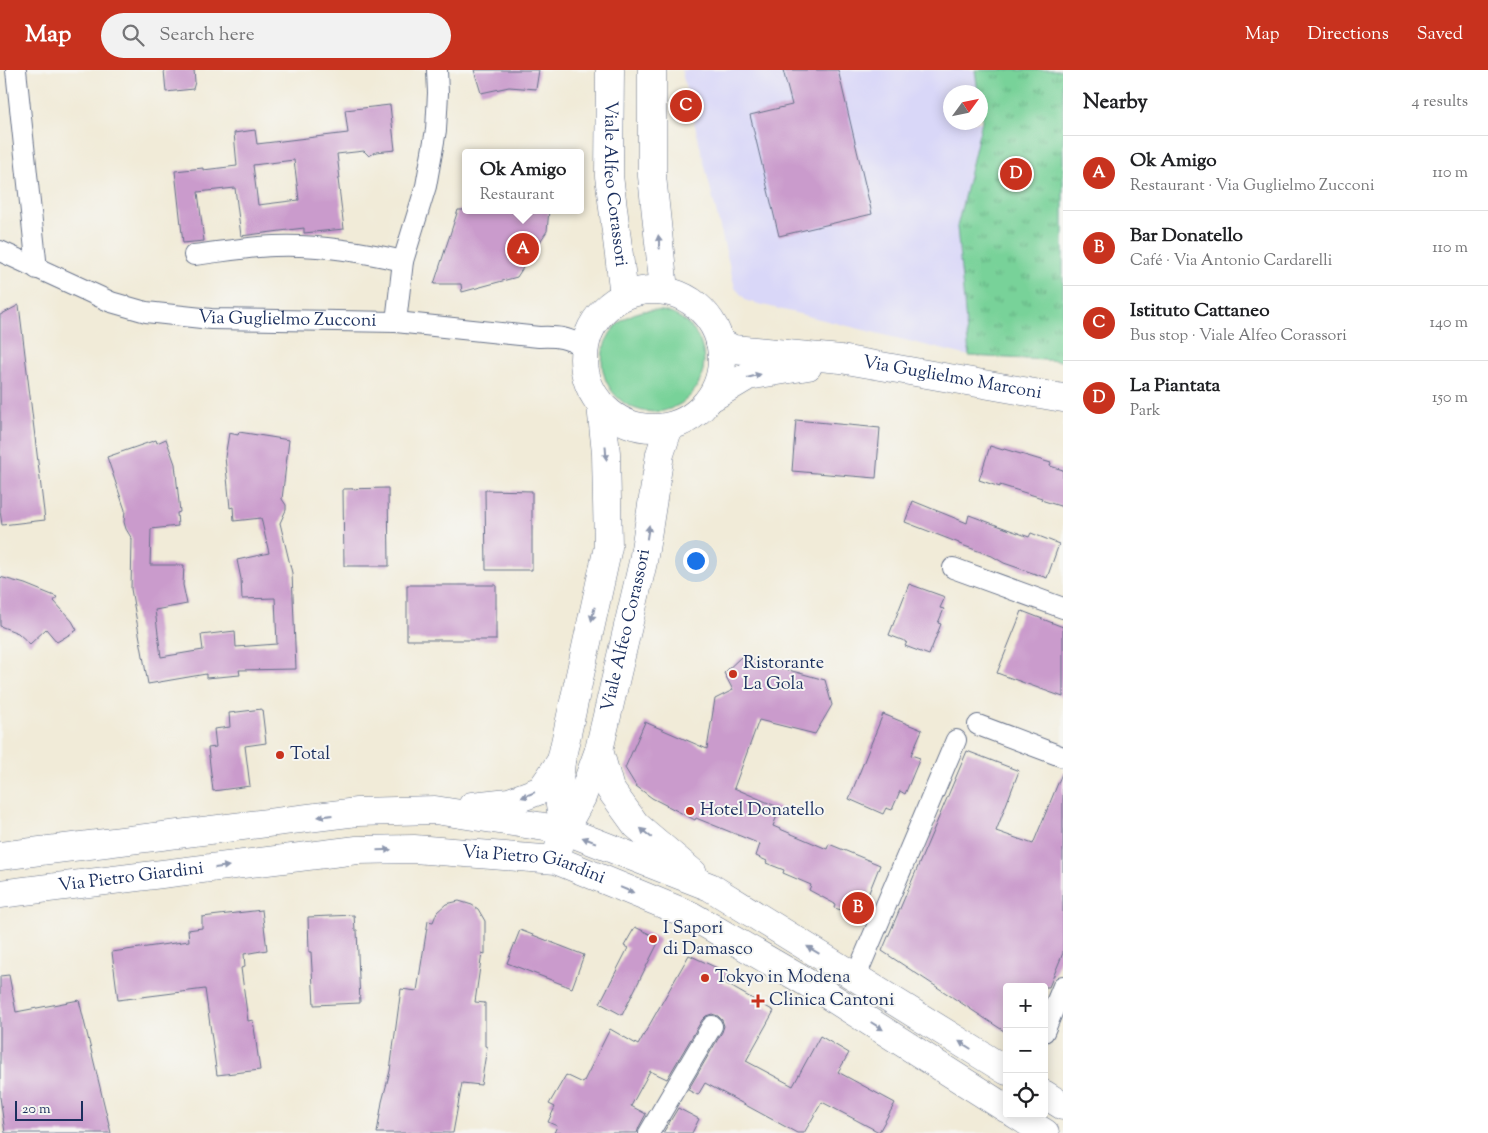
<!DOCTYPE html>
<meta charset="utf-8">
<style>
body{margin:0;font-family:"Sorts Mill Goudy",serif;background:#f2f2f2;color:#202124}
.controls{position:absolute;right:15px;bottom:15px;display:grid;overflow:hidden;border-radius:5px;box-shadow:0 2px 12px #0003}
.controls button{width:45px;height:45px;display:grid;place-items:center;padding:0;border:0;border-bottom:1px solid #e0e0e0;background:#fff;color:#202124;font:25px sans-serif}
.compass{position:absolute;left:943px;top:15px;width:45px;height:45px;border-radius:50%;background:#fff;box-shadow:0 2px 12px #0003;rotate:57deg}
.scale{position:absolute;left:15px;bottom:12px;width:68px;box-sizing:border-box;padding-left:5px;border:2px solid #1b2f5e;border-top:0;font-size:14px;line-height:18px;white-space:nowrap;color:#1b2f5e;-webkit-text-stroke:4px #f6f6f2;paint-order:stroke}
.you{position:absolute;left:695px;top:490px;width:18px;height:18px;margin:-12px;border:4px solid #fff;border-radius:50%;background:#1a73e8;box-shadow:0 0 0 8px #1a73e833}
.badge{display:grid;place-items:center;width:32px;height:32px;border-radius:50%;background:#c8321e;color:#fff;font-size:16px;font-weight:700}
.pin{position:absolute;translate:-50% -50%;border:2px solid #fff;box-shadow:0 1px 5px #0006}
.popup{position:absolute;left:462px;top:79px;width:122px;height:65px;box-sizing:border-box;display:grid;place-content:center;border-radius:5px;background:#fff;filter:drop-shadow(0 1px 4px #0005);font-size:16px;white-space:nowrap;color:#757577}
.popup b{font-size:19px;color:#202124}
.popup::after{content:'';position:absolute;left:50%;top:100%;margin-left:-10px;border:10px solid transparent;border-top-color:#fff}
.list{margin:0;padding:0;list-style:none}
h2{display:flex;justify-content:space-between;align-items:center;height:65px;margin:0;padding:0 20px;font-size:21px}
h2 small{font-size:16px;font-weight:400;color:#757577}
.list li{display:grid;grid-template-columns:32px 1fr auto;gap:15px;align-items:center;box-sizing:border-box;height:75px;padding:0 20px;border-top:1px solid #e0e0e0}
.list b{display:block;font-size:19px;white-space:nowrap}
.list p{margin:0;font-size:16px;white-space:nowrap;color:#757577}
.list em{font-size:16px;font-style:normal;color:#757577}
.icon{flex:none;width:28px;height:28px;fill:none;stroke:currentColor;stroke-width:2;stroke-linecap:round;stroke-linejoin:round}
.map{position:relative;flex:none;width:1063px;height:1063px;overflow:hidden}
header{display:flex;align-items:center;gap:30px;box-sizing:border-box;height:70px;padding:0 25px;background:#c8321e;color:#fff}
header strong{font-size:24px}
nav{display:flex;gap:28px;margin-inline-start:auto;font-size:18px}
.search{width:350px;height:45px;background:#f2f2f2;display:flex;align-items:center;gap:12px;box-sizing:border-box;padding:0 18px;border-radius:28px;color:#757577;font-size:19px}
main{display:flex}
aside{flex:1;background:#fff}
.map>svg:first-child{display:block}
.built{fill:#d9d7f8}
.green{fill:#78d299;stroke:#4a807c}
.park{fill:url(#park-tufts);stroke:#4a807c}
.building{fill:#ca9bcc;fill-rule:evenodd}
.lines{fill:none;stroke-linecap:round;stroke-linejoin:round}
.street-casing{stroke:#667189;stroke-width:22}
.secondary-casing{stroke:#667189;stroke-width:29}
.street{stroke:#fff;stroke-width:20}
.secondary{stroke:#fff;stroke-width:28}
.oneway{fill:#8d97ae}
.poi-dot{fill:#c8321e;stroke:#f6f6f2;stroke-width:2}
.labels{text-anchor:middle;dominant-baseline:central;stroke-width:4;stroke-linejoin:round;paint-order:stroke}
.street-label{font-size:18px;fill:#1b2f5e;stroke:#f6f6f2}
.poi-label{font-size:18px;fill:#1b2f5e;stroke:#f6f6f2;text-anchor:start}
</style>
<header>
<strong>Map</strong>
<div class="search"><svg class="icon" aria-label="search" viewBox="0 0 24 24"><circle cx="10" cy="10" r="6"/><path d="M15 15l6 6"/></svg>Search here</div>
<nav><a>Map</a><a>Directions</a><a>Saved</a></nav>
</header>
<main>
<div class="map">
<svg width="1063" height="1063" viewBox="0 0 1063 1063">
<defs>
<pattern id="park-tufts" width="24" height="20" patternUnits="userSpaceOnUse" patternTransform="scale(1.25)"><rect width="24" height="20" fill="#78d299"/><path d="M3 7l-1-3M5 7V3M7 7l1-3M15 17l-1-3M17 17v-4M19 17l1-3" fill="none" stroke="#62ab80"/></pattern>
</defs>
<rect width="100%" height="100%" fill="#f6f6f2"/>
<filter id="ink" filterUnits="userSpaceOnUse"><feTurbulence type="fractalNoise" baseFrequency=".02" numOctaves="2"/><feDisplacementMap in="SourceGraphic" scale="10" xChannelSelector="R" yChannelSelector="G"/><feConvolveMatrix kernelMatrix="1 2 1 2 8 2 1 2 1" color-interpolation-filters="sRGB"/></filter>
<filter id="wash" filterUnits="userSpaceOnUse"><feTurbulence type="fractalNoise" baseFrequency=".0096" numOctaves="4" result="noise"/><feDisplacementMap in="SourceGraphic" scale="20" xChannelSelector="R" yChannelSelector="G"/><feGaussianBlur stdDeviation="1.12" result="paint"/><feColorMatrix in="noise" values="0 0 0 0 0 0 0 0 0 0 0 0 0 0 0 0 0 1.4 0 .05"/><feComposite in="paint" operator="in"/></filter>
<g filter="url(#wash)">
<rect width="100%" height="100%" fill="#f1ebd8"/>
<path class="built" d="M682,0H975L978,22H951V52H981V38L982,51L957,157L969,286L747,231L735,218L683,7Z"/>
<path class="green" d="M602 291a51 51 0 1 1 102 0a51 51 0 1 1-102 0Z"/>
<path class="park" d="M975,0H1063V291L969,286L957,157L982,51L981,22H978Z"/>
<g id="blocks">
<path class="building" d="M164,0H194L195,12L193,19L166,22Z
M474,0H539L536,19L509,17L481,23Z
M783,0H838L872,144L779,166L750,45L792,35Z
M390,35L395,80L376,82L369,86L364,81L337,84L340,109H338L344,159L304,163V158L241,166L235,118L198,122L204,171L183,173L175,101L203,98V100L237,96L234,63L255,60L257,74L348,63L345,40ZM294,90L299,130L258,135L253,95Z
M458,140H549L547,161L517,207L462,222L461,214H434Z
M19,235L45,450L2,455L0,441V245Z
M796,350L880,358L876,408L792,401Z
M239,362L289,370L282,429L286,435V440L280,453L292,503L296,599L239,600L240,605L206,608V604L148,614L131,519L132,469L126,459L124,452L125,440L107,387L156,370L157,373L166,369L175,394L180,442L177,443L178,456L151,459L150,495H184L183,515L187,534L155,540L161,587L203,580L201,565L235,561L236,577L277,574L275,528L242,529L241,509L237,490L269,483L261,448L234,451L233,437L230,438L225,387L229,363L238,365Z
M990,376L1003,380L1004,379L1051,393L1050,396L1063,400V437L1041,430L1042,428L1000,415V417L979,410Z
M388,418L389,496H344L343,419Z
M485,420L532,421V500H486Z
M913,431L967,453L969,445L1029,467L1031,463L1059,474L1047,508L1004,493L992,486L959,474V473L905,452Z
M0,507L25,514L57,527L54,531L72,551L77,560L57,572L46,559L30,574L18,563L0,556Z
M909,514L945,527L940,538L944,539L938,553L941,554L929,585L905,576L907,572L889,565Z
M407,515H496V570H407Z
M1022,541L1063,557V627L997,603Z
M741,587L825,610L832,635L815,664L759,650L734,718L780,738L773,756L827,779L829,774L880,795L860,845L834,838L835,834L809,820L811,815L783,803L784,800L766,793L767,791L756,786L760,774L696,748L695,750L652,728L636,716L625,698L645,652L707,679L715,629L733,620L724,603Z
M262,639L266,673L245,676L250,716L213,721L208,678L216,677L214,659L230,657L229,643Z
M883,644L922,660L911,685L920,688L905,724L900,721L892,740L886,738L883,744L849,729Z
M967,681L1019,701L996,761L1033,774L1063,701V883L1049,917H1007V963L882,881Z
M459,831L472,835L478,839L485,851V884L482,883L475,932L485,933V976L487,977L481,1015L462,1013L453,1063H377L382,1032L390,1001L401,919L417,921L428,851L433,852L437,842L446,834Z
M262,840L267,880L244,884L245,897L241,898L248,951L253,950L260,1000L217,1005L205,919L118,930L112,882L189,871L188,860L202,858V847Z
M354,845L355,860H357L360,933L314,935L311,882H309L308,847Z
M635,857L660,869L622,945L600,933L628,878L624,876Z
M520,860L584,885L572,918L507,893Z
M689,885L728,903L723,912L774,941L746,991L793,1016L820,966L849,983L838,1002L895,1033L879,1062L822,1032L804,1063H797L705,1013L698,1025L688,1020L722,962L724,956L722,950L718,946L712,944L706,946L702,950L667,1009L650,1001L631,1036L646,1044L639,1057L637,1063H554L557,1056L548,1052L555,1037L549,1034L566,1005L583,1013L610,959L638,975Z
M9,905L16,942L79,930L111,1063H5L0,1027V906Z
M678,1038L699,1049L692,1063H663Z"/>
</g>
</g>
<g filter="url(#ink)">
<use href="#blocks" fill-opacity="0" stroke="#667189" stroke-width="1"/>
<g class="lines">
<g class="street-casing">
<g id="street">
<path d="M16,0L37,199"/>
<path id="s1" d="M0,181L111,232L146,242L211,249L396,252L539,267C560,266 565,268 585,276"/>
<path d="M194,185C220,182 247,177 274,176C318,174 360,181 403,191"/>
<path d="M396,252L403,191L426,116L436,60L438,23L437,0"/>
<path d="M953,498L1063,538"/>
<path d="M978,655L1063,687"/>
<path d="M856,906L956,670"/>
<path d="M1044,962L1063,916"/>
<path d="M649,1063L712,956"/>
</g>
</g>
<g class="secondary-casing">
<g id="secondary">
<path id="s2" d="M610,0L609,106L624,225"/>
<path d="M652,0V106L664,220"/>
<circle cx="653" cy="289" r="69"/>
<path id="s3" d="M720,272L733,279L841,289L1063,328"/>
<path d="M711,328L748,306L808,296"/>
<path d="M599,680L610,719L636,755L693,803"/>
<path d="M472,736L509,732L541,720L561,691"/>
<path d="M564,760L558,721L561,691L608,477L606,383L601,335"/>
<path id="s4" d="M559,777L564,760L582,727L599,680L643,492L660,384L669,357"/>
<path d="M0,786L357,742L435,740L564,760L710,817L1007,1001"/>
<path id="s5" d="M0,824L357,780L414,779L556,790L692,846L823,922L1007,1039"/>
<path d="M1044,1024L1063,1036"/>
<path d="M1015,1044L1045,1063"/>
</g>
</g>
<use href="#street" class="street"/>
<use href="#secondary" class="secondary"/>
</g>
<defs><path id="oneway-solid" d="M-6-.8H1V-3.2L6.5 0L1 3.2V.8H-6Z" transform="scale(1.25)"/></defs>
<g class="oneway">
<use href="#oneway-solid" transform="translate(659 172) rotate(-96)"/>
<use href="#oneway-solid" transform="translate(754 306) rotate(-15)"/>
<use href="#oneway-solid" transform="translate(606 383) rotate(86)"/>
<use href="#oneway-solid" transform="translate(648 462) rotate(-81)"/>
<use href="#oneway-solid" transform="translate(593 544) rotate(103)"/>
<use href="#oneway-solid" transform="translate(528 725) rotate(158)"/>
<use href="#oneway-solid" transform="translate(325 746) rotate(173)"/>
<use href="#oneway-solid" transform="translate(646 763) rotate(-140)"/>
<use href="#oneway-solid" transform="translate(589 770) rotate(-159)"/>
<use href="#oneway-solid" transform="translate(384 780) rotate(-1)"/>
<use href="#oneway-solid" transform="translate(222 797) rotate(-7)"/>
<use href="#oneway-solid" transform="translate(627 820) rotate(22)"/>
<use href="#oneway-solid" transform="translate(813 880) rotate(-149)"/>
<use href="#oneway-solid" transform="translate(877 956) rotate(32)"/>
<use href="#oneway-solid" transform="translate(965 975) rotate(-148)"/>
</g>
</g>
<g class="poi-dot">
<circle cx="733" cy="604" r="5"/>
<circle cx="280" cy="685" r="5"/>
<circle cx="690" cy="741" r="5"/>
<circle cx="653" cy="869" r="5"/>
<circle cx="705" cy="908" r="5"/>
<path d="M755.5 923.5h5v5h5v5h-5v5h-5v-5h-5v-5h5z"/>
</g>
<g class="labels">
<g class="street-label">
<text stroke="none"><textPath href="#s2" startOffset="114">Viale Alfeo Corassori</textPath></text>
<text stroke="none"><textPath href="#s1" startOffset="300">Via Guglielmo Zucconi</textPath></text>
<text stroke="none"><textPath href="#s3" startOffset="236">Via Guglielmo Marconi</textPath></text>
<text stroke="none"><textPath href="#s4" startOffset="228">Viale Alfeo Corassori</textPath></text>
<text stroke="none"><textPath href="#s5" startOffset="538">Via Pietro Giardini</textPath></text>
<text stroke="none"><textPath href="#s5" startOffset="132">Via Pietro Giardini</textPath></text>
</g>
<g class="poi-label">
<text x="743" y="594">Ristorante<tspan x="743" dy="21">La Gola</tspan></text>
<text x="290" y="685">Total</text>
<text x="700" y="741">Hotel Donatello</text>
<text x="663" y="859">I Sapori<tspan x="663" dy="21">di Damasco</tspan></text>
<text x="715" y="908">Tokyo in Modena</text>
<text x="769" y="931">Clinica Cantoni</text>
</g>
</g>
</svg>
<div class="controls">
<button>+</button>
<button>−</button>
<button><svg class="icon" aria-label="locate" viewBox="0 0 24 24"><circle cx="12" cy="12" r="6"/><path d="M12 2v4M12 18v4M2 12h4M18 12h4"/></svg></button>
</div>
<svg class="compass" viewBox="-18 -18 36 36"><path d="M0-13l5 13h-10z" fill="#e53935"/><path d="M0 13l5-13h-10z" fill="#757577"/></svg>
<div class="scale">20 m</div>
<div class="you"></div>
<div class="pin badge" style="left:523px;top:179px">A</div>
<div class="popup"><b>Ok Amigo</b>Restaurant</div>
<div class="pin badge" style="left:858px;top:838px">B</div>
<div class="pin badge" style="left:686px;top:36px">C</div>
<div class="pin badge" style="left:1016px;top:104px">D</div>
</div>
<aside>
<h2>Nearby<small>4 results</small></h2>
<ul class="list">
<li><span class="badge">A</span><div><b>Ok Amigo</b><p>Restaurant · Via Guglielmo Zucconi</p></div><em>110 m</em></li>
<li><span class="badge">B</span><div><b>Bar Donatello</b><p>Café · Via Antonio Cardarelli</p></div><em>110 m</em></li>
<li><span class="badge">C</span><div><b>Istituto Cattaneo</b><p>Bus stop · Viale Alfeo Corassori</p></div><em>140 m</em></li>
<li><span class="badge">D</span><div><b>La Piantata</b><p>Park</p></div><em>150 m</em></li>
</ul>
</aside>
</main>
